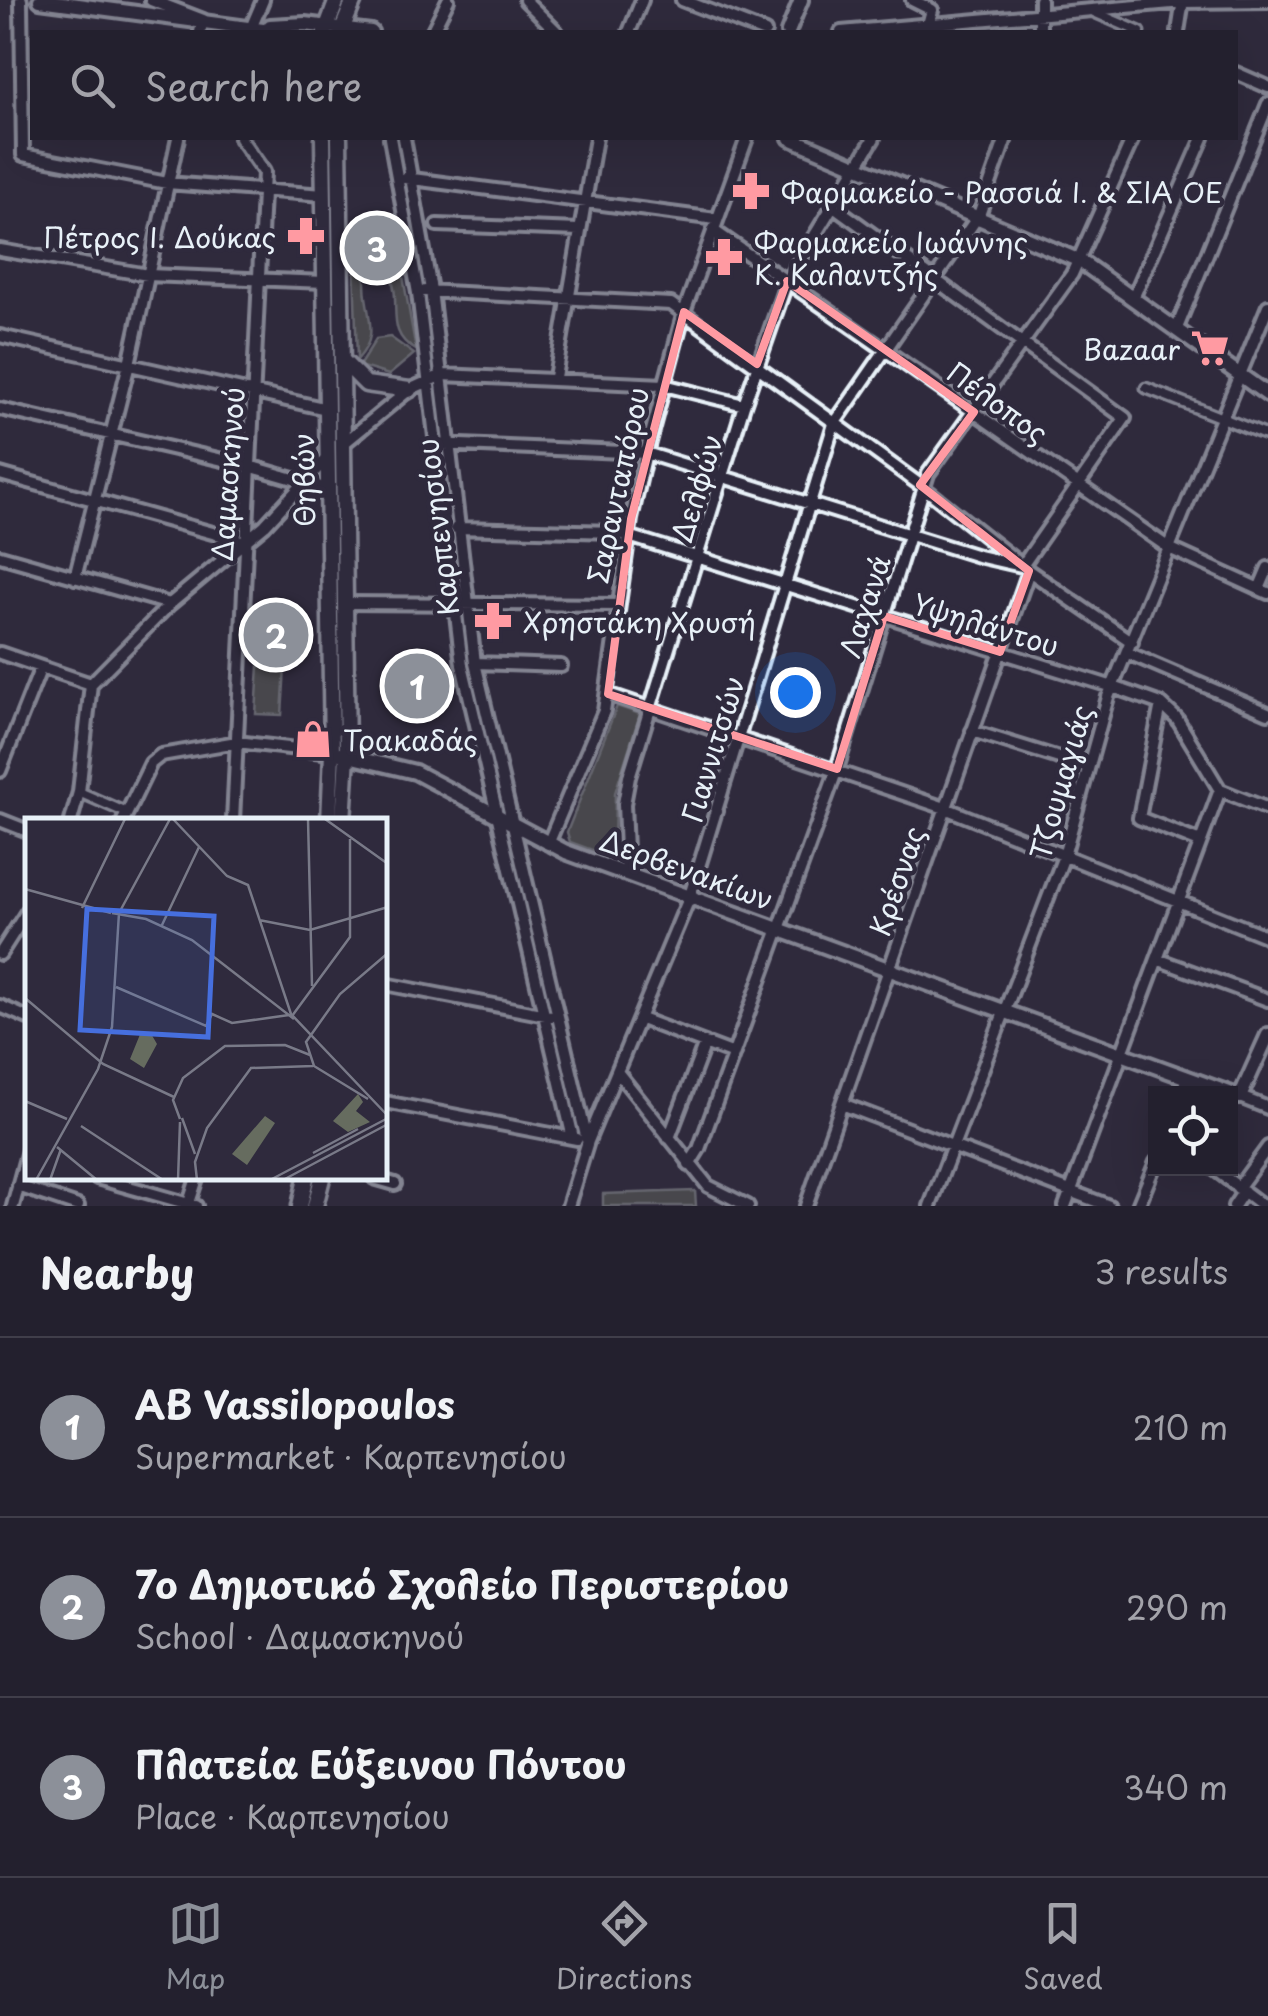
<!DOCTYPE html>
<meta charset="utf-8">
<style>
body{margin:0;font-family:"Playpen Sans",sans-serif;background:#2b2836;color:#f1f3f6}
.controls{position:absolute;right:30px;bottom:30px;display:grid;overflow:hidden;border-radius:0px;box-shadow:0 10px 40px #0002}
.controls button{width:90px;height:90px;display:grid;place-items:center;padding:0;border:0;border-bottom:2px solid #403e4a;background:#23202e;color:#f1f3f6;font:50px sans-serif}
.you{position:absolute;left:795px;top:692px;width:35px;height:35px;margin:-25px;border:8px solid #fff;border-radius:50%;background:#1a73e8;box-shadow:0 0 0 15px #1a73e833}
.badge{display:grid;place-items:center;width:65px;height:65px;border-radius:50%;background:#8c9099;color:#fff;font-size:32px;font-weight:700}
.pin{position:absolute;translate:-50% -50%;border:5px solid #fff;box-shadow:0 2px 10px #0006}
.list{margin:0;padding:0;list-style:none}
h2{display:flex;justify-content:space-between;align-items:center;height:130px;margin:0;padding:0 40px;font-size:42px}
h2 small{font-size:32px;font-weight:400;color:#a3a3aa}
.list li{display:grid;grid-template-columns:65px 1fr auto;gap:30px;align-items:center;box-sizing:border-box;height:180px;padding:0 40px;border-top:2px solid #403e4a}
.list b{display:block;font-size:38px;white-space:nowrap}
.list p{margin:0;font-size:32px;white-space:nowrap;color:#a3a3aa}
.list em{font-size:32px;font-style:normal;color:#a3a3aa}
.icon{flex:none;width:55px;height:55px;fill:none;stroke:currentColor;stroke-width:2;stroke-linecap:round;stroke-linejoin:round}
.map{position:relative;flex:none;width:1268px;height:1206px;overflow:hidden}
.search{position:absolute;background:#23202e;box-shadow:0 10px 40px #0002;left:30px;right:30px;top:30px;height:110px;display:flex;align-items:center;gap:25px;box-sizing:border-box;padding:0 35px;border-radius:0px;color:#a3a3aa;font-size:38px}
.sheet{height:670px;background:#23202e}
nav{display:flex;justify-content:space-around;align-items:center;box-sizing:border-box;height:140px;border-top:2px solid #403e4a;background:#23202e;font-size:28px;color:#a3a3aa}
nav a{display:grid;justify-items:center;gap:5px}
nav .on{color:#8c9099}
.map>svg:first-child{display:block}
.green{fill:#666c5f;stroke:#a7aeac;stroke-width:2.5}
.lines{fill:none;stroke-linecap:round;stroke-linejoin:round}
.pedestrian-casing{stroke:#e8f1f8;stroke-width:15}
.minor-casing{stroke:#e8f1f8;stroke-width:18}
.tertiary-casing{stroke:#e8f1f8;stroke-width:20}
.secondary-casing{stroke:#e8f1f8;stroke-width:21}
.pedestrian{stroke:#2f2a3d;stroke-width:8}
.minor{stroke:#2f2a3d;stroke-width:10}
.tertiary{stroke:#2f2a3d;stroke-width:12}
.secondary{stroke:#2f2a3d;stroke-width:14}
.marked{fill:none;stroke:#ff9aa2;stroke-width:8;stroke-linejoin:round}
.labels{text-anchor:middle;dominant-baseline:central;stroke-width:9;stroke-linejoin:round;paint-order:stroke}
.poi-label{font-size:28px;fill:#e8f1f8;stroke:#2f2a3d;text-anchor:start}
.street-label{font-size:28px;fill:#e8f1f8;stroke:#2f2a3d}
.inset-road{fill:none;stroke:#797a88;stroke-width:2.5}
.view{fill:#466fde;fill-opacity:0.15;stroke:#466fde;stroke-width:5}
.inset-edge{fill:none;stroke:#e8f1f8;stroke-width:5}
</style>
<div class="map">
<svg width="1268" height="1206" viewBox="0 0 1268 1206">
<rect width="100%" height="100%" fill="#2f2a3d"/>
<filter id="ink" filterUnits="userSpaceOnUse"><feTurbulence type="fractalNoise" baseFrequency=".01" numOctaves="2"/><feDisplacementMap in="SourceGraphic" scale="20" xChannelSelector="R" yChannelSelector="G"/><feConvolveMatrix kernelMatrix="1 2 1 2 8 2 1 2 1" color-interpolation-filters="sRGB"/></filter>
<g filter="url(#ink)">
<path class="green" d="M361,265C367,276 364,285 366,297C370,324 377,338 357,360L354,266Z
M394,265H401L416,350C383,332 403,304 390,274Z
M390,337L414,354L389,375L359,366L376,339Z
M259,666L285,667L282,715L256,714Z
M617,706L640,714L615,793L614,858L570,842L567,832Z
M695,1191L696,1206H603V1194Z"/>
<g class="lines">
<g class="pedestrian-casing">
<path id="pedestrian" d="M1094,12L1140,32
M1146,388L1268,436
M79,792L127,813"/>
</g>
<g class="minor-casing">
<path id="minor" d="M21,0L23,155L167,183L324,195
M151,0L203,20L200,32
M525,0L557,32
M682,0L765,32
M912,0L932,10L926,32
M1040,0V32
M252,26L263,0
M432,32L448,0
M629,32L642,0
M841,32L1183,2L1268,1
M1178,32L1183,0
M1236,73L1268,87
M390,138L418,293L462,665L573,1138
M404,138L431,290L475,663L587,1140
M405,178L716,219
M437,225L579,230
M713,230L1169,548L1268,593
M0,250L148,275L325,282
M425,291L671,304L923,487L1029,571L1132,642
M1134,296L1203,138
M1177,328L1268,104
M0,336L327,409
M555,377L596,138
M0,409L249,466L328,489
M343,444L409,390L442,375L664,385L744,405
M437,444L646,453L978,556L1022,566L1125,418L835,207
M0,474L245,542
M456,528L616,532L1113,687L1161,704L1177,719L1220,790L1268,809
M0,556L170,604
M75,578L129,364L178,138
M1259,589L1268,568
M345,603L618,605
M0,653L91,684
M1128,653L1268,713
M475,663L561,666
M608,694L945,808L1268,937
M1161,704L1139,818L1200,842
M972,731L1088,767
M0,771L41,667
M0,820L28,831
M71,821L79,792L91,684L170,604L265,525L327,458
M123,821L151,763L161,755L237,742L332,753
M233,821L264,172L240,138
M548,844L604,711L631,519L646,453L684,312L747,138
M627,873L624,804L629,777L744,405L787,281L874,138
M0,954L28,910
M1157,959L1268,1000
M385,984L551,1016
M0,1006L28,1018
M641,1019L731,1053
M619,1074L708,1186L748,1206
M1181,1094L1187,1078
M1240,1097L1268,1108
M385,1102L577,1139
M842,1104L1109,1206
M669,1138L705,1043
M689,1165L699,1149L837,769L928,474L1072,274L1133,138
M1213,1168L1263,1206
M97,1178L196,1206
M374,1178L395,1184
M18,1186L78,1206
M1238,1188L1268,1147
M13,1206L28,1150
M188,1206L197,1178
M568,1206L588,1141L690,896L834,424L979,215L1006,138
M806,1206L1029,571
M930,1206L1064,856L1108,697L1268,306
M1065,1206L1220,790
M1138,1206L1156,1162
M1234,1206L1244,1191"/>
</g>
<g class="tertiary-casing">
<path id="tertiary" d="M40,0L278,32
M270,26L305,24L371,32
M788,32L801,0
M790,138L1080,261L1268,395
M340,754L415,772L566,852L1240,1097L1268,1035"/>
</g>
<g class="secondary-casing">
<path id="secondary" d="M325,32L337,0
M341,32L354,0
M323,138L332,753L329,821
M339,138L347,755L343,821
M342,360L366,384L409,390
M300,1206L306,1178
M315,1206L322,1178"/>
</g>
<use href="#pedestrian" class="pedestrian"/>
<use href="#minor" class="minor"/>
<use href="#tertiary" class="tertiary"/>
<use href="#secondary" class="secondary"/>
</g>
</g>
<path d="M0 0H1268V1206H0ZM787,281L974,412L920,485L1029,571L1000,652L884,616L837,769L608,694L631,519L684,312L757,364Z" fill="#2f2a3d" fill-opacity=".55" fill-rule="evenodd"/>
<path class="marked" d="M787,281L974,412L920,485L1029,571L1000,652L884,616L837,769L608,694L631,519L684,312L757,364Z"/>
<defs>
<g id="pharmacy-bare" transform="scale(3)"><path d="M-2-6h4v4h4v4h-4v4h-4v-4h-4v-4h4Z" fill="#ff9aa2" stroke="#2f2a3d" stroke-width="2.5" paint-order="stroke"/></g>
<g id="supermarket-bare" transform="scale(3)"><path d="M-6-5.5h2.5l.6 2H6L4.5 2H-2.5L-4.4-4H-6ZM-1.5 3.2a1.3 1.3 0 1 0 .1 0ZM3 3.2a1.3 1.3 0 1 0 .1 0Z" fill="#ff9aa2" stroke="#2f2a3d" stroke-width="2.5" paint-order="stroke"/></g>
<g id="shop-bare" transform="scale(3)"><path d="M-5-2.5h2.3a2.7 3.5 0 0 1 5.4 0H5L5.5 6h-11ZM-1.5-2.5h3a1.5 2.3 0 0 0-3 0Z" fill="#ff9aa2" stroke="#2f2a3d" stroke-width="2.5" paint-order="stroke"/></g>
</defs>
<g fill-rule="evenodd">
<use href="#pharmacy-bare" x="751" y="191"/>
<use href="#pharmacy-bare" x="306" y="236"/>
<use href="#pharmacy-bare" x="724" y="257"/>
<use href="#supermarket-bare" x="1210" y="348"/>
<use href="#pharmacy-bare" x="493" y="621"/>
<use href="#shop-bare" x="313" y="739"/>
</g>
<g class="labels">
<g class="poi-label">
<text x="781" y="191">Φαρμακείο - Ρασσιά Ι. &amp; ΣΙΑ ΟΕ</text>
<text x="276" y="236" text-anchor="end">Πέτρος Ι. Δούκας</text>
<text x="754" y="241">Φαρμακείο Ιωάννης<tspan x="754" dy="32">Κ. Καλαντζής</tspan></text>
<text x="1180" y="348" text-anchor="end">Bazaar</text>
<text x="523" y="621">Χρηστάκη Χρυσή</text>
<text x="343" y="739">Τρακαδάς</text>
</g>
<g class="street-label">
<text transform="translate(998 402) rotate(36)">Πέλοπος</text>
<text transform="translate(227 474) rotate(-86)">Δαμασκηνού</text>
<text transform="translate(303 480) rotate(-91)">Θηβών</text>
<text transform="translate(617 485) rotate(-78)">Σαρανταπόρου</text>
<text transform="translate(696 488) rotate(-73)">Δελφών</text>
<text transform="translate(437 527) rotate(-97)">Καρπενησίου</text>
<text transform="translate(864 606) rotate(-72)">Λαχανά</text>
<text transform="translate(986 624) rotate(17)">Υψηλάντου</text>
<text transform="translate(712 749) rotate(-73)">Γιαννιτσών</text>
<text transform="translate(1060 782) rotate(-74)">Τζουμαγιάς</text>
<text transform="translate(687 869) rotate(20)">Δερβενακίων</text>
<text transform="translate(896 881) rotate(-71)">Κρέσνας</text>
</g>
</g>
<g transform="translate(25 818)">
<rect width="362" height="362" fill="#2f2a3d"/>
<path d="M116,214H125L132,226L119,250L105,241ZM333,276L338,284L331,293L345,304L323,314L308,303ZM240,298L250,305L222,347L207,336Z" fill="#666c5f"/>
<path class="inset-road" d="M148,1L202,58L223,67L266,196L363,298M283,1L287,168M300,1L363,46M0,71L86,95M57,90L100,1M87,95L121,101L167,122L269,201M234,102L285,112L363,89M137,107L174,29M91,169L181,208L187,196L207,205L264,197M0,180L78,246L149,279M267,198L325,119V21M343,281L289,248L281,224L315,176L363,135M0,283L42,301M157,300L170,336M155,301L148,282L158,260L200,228L260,227L285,237M56,308L138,362M32,329L72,362M288,335L333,311M11,362L73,251L87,209L94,95L145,1M25,362L36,331M153,362L155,304M172,362L170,344L182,310L226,250L288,248M245,362L363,300M258,362L363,306"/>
<path class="view" d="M62,91L189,98L183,219L55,212Z"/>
<rect width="362" height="362" class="inset-edge"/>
</g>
</svg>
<div class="controls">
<button><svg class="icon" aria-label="locate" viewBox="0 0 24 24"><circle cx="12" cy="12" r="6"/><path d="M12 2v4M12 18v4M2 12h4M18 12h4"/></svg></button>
</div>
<div class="you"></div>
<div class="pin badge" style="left:417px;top:686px">1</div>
<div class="pin badge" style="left:276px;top:635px">2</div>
<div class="pin badge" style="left:377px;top:248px">3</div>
<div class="search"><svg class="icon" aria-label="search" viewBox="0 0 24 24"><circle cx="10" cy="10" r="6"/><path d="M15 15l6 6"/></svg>Search here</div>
</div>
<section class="sheet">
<h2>Nearby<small>3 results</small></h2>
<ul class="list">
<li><span class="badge">1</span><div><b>AB Vassilopoulos</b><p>Supermarket · Καρπενησίου</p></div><em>210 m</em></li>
<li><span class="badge">2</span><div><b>7ο Δημοτικό Σχολείο Περιστερίου</b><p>School · Δαμασκηνού</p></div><em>290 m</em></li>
<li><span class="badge">3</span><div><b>Πλατεία Εύξεινου Πόντου</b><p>Place · Καρπενησίου</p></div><em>340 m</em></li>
</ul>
</section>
<nav>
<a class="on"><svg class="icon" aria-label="map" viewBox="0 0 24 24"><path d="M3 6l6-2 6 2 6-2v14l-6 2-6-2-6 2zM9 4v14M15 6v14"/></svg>Map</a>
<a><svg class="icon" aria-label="directions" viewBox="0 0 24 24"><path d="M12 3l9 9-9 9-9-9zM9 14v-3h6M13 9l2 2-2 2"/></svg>Directions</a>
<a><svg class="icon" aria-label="saved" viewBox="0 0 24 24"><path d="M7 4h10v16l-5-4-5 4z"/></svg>Saved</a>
</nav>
